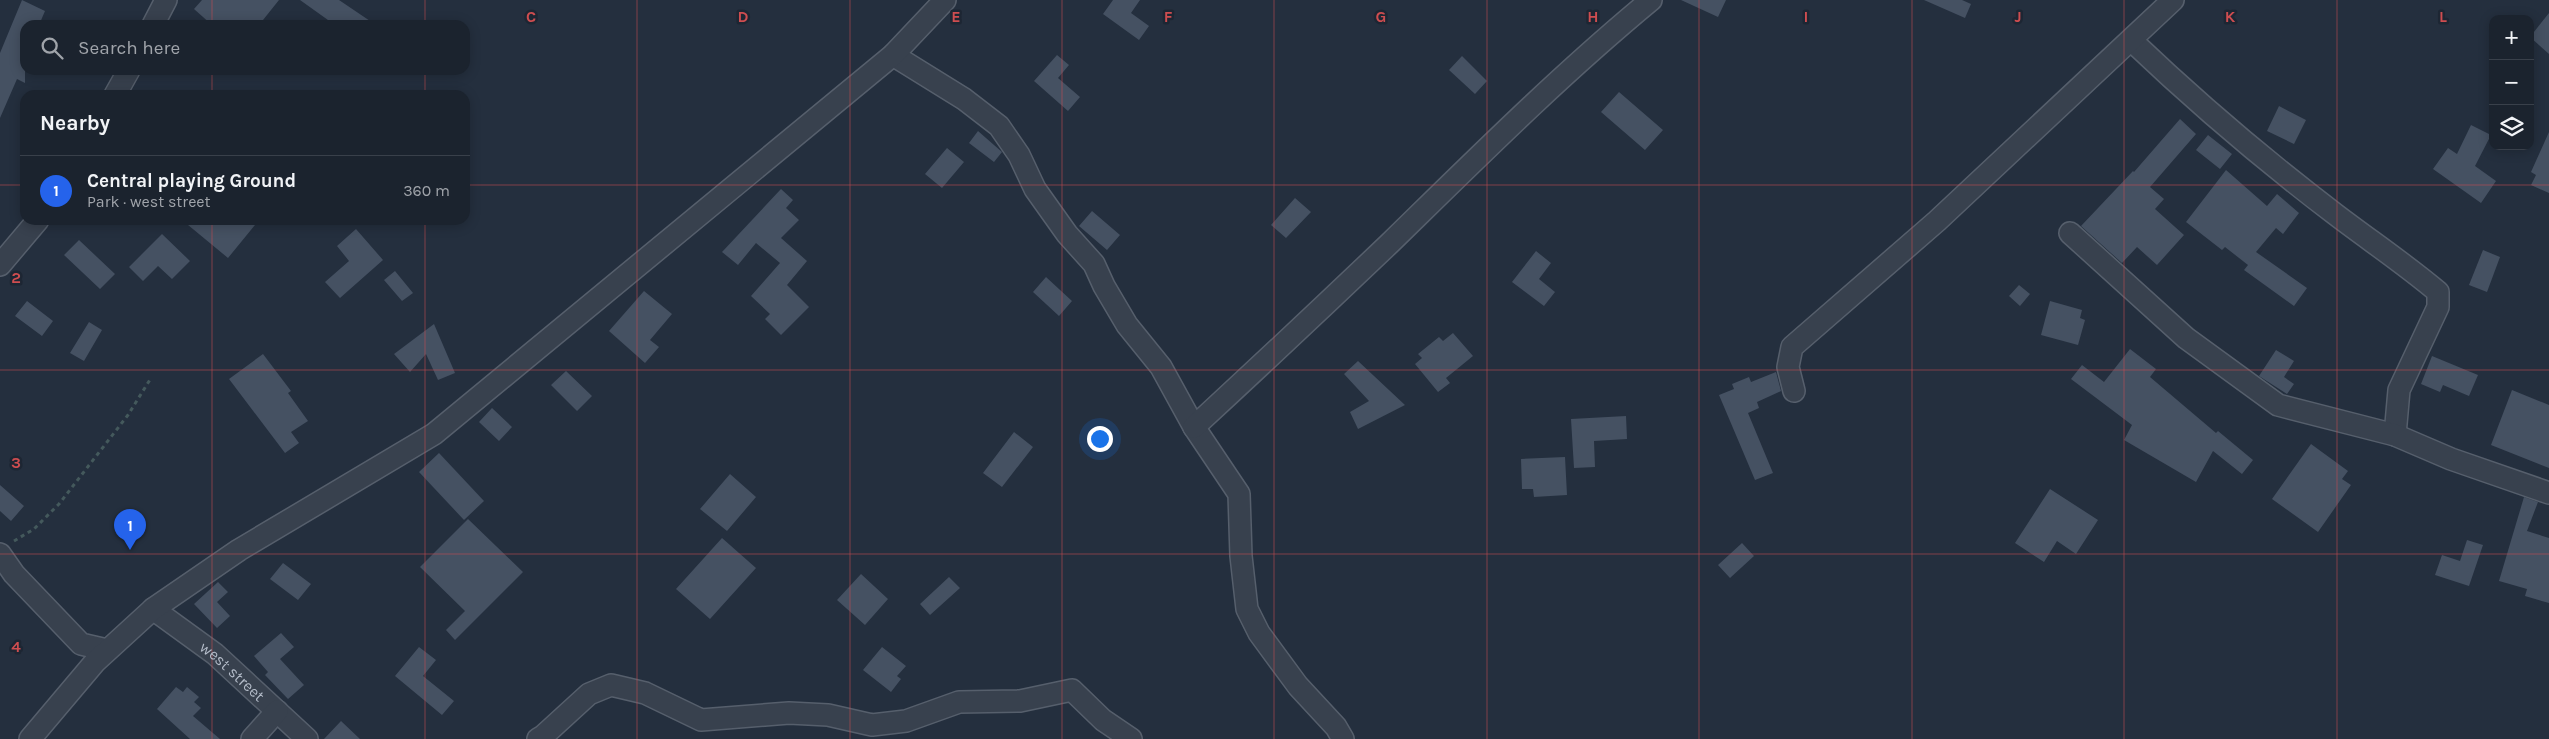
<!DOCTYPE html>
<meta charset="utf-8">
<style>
body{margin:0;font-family:Karla,sans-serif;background:#242b36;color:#f1f3f6}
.controls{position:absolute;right:15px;top:15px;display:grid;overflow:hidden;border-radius:10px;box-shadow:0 2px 12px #0003}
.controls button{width:45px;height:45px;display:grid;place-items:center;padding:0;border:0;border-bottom:1px solid #39404a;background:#1b232e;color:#f1f3f6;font:25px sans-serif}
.you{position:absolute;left:1099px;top:438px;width:18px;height:18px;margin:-12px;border:4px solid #fff;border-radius:50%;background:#1a73e8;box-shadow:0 0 0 8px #1a73e833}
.badge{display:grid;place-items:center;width:32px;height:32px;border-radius:50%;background:#2563eb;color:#fff;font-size:16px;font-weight:700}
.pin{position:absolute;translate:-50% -41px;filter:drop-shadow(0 1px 2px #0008)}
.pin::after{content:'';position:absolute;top:26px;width:18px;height:15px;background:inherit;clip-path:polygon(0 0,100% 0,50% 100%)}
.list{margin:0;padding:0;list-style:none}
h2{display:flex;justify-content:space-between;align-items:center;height:65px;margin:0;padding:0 20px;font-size:21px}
h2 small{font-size:16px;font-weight:400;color:#a0a4aa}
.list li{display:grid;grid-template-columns:32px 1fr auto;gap:15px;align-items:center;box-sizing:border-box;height:70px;padding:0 20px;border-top:1px solid #39404a}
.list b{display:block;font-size:19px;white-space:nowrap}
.list p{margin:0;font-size:16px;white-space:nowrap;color:#a0a4aa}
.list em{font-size:16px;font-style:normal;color:#a0a4aa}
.icon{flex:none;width:28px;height:28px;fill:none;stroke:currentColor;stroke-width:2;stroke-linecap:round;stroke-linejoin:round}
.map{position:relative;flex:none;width:2549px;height:739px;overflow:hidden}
.search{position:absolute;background:#1b232e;box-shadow:0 2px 12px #0003;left:20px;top:20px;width:450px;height:55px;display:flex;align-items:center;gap:12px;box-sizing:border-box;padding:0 18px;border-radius:15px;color:#a0a4aa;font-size:19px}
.panel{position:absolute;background:#1b232e;box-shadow:0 2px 12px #0003;left:20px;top:90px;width:450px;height:135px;border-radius:15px}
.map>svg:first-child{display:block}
.building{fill:#455162}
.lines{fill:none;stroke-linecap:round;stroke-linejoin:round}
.street-casing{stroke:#565f6c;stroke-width:24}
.path{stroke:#44595c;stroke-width:3;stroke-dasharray:4 4;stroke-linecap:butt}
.street{stroke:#38414e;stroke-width:21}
.grid{fill:none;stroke:#ce4d50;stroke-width:1;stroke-opacity:0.55}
.labels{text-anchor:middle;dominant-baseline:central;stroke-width:5;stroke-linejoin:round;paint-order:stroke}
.street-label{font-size:16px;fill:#b4bcc9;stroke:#1d2633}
.grid-label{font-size:16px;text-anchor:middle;font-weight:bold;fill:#ce4d50;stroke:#1d2633;stroke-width:5;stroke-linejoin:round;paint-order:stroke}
</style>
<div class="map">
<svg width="2549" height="739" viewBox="0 0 2549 739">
<rect width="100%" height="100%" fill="#242f3e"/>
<path class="building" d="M22,0L45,11L39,25H25V83L17,79L0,118V53Z
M202,0H279L259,25H212L194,9Z
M300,0H339L376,25H335Z
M1113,0H1140L1131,13L1149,26L1139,40L1103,14Z
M1681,0H1726L1718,17Z
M1924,0H1962L1971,4L1965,18Z
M2549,13V54L2530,37Z
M1057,55L1069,65L1058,78L1080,97L1068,111L1034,81Z
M1462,56L1487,81L1475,94L1449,70Z
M1619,92L1663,130L1645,150L1601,112Z
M2279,106L2306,120L2294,144L2267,131Z
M2180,119L2196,134L2150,187L2164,199L2155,209L2184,235L2157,265L2137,247L2122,263L2081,226L2133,171L2134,172Z
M2471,125L2491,135L2475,166L2496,181L2481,203L2433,169L2448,148L2457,154Z
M978,131L1002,152L994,162L969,143Z
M2549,132V193L2531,185L2536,175L2531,172Z
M2208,135L2232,154L2220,169L2196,150Z
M947,148L964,162L942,188L925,174Z
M2226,170L2267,206L2277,194L2299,213L2283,234L2276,228L2256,252L2307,288L2294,306L2244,270L2248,265L2225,247L2222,250L2186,222Z
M781,189L793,200L786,208L799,220L781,238L807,261L787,285L809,307L781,335L765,319L770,314L751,296L780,263L756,243L738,265L722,252Z
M1295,198L1311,212L1286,238L1271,225Z
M1092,211L1120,235L1107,250L1079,226Z
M182,220H259L228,258Z
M356,229L383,260L340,298L325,282L349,261L337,246Z
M162,234L190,261L172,279L158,266L143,281L129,267Z
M79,240L115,274L100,289L64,255Z
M2483,250L2500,257L2487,292L2469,285Z
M1536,251L1551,263L1539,279L1555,292L1544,306L1512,282Z
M395,271L413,293L402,301L384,280Z
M1046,277L1072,301L1059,316L1033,292Z
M2019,285L2030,294L2020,306L2009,296Z
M644,291L672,314L650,340L659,347L645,363L609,331Z
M27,301L53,321L42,336L15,316Z
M2050,301L2082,310L2080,318L2085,320L2078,345L2041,335Z
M89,322L102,330L84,361L70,353Z
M434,324L455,373L438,380L426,354L410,372L394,354Z
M1453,333L1473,356L1446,378L1450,383L1438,392L1415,364L1422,358L1418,354L1439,337L1443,341Z
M2130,349L2156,369L2150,377L2216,433L2218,431L2253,460L2242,474L2213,451L2196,482L2124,440L2132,425L2071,379L2082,365L2104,382Z
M2276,350L2294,361L2284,377L2294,384L2287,394L2259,376Z
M263,354L291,391L288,393L308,421L291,432L299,443L285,453L229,379Z
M2432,356L2478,375L2469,396L2443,385L2440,392L2421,384Z
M1358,361L1405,405L1358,429L1350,412L1369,401L1344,374Z
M566,371L592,396L577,411L551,385Z
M1776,372L1781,391L1757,402L1759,408L1748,413L1773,473L1755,480L1719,395L1734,389L1732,384L1749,377L1751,382Z
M2512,390L2549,405V468L2491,445Z
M492,408L512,427L499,441L479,422Z
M1626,416L1627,439L1594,441L1595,467L1574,468L1571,419Z
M1014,432L1033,447L1002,487L983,473Z
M2311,444L2348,471L2342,479L2351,485L2318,532L2272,499Z
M439,453L484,501L464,520L419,472Z
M1565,457L1567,495L1534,497L1533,489H1522L1521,459Z
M730,474L756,497L727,531L700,509Z
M0,485L24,506L11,521L0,511Z
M2050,489L2098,520L2076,554L2057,541L2044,562L2015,543Z
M2524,497L2538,502L2527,531L2549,538V603L2525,596L2527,589L2499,581Z
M468,519L523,572L455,640L446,630L465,611L420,567Z
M722,538L756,568L710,619L676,589Z
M2467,540L2483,545L2469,586L2435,575L2442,555L2460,561Z
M1742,543L1754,556L1730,578L1718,565Z
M283,563L311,584L298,600L270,579Z
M861,574L888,599L865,625L837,600Z
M949,577L960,588L930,615L920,604Z
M218,582L228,592L217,602L230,616L217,628L194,604Z
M281,633L294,647L280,659L304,685L288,699L265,675L268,672L254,656Z
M419,647L436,660L423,676L454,701L442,715L395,676Z
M882,647L906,666L897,676L901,679L891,692L863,670Z
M176,687L183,692L187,687L199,697L194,702L201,708L193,716L220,739H190L157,709Z
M341,721L360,739H324Z"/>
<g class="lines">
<g class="street-casing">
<g id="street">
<path d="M153,25L166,0"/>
<path d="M2132,41C2196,102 2264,160 2335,214C2369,240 2405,264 2438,292V307L2399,390L2395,435"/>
<path d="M893,55L964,99L999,126L1019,155L1035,189L1067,234L1094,264L1104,286L1127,325L1161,367L1194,427L1239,494L1241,556L1247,609L1259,633L1298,686L1336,727L1343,739"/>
<path d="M115,95L129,70"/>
<path d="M2070,233L2186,338L2278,405L2395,435L2451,459L2549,493"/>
<path d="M0,265L38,220"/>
<path d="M1794,391L1788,367L1792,347L1937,221L2173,0"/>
<path d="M1194,427C1260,366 1325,305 1390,243C1475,160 1559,76 1651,0"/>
<path d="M0,554L14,574L81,644L107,650"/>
<path id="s1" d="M153,609L215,654L307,739"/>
<path d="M30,739L95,662L153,609L239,550L434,434L893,55L945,0"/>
<path d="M252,739L277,711"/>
<path d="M538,739L543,736L589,694L611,685L645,693L701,720L789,713L828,715L872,725L906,721L959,702L1020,701L1072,690L1103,720L1131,739"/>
</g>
</g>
<path class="path" d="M14,541L34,529L59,504L128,415L151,378"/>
<use href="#street" class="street"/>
</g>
<path class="grid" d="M212,0V25M425,0V25M637,0V739M850,0V739M1062,0V739M1274,0V739M1487,0V739M1699,0V739M1912,0V739M2124,0V739M2337,0V739M212,70V95M425,70V95M0,185H25M465,185H2549M212,220V739M425,220V739M0,370H2549M0,554H2549"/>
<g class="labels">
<g class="street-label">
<text stroke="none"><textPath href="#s1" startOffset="101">west street</textPath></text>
</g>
</g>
<g class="grid-label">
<text x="531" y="22">C</text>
<text x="743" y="22">D</text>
<text x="956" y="22">E</text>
<text x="1168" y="22">F</text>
<text x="1381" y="22">G</text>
<text x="1593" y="22">H</text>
<text x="1806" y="22">I</text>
<text x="2018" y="22">J</text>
<text x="2230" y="22">K</text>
<text x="2443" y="22">L</text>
<text x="16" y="283">2</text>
<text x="16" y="468">3</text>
<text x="16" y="652">4</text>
</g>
</svg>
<div class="controls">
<button>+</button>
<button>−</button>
<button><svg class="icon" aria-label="layers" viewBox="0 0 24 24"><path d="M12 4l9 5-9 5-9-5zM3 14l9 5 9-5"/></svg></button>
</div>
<div class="you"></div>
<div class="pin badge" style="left:130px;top:550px">1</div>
<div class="search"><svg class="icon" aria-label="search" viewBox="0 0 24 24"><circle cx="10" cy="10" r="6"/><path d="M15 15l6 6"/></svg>Search here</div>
<section class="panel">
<h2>Nearby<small></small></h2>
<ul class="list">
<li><span class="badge">1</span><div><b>Central playing Ground</b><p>Park · west street</p></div><em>360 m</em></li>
</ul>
</section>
</div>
